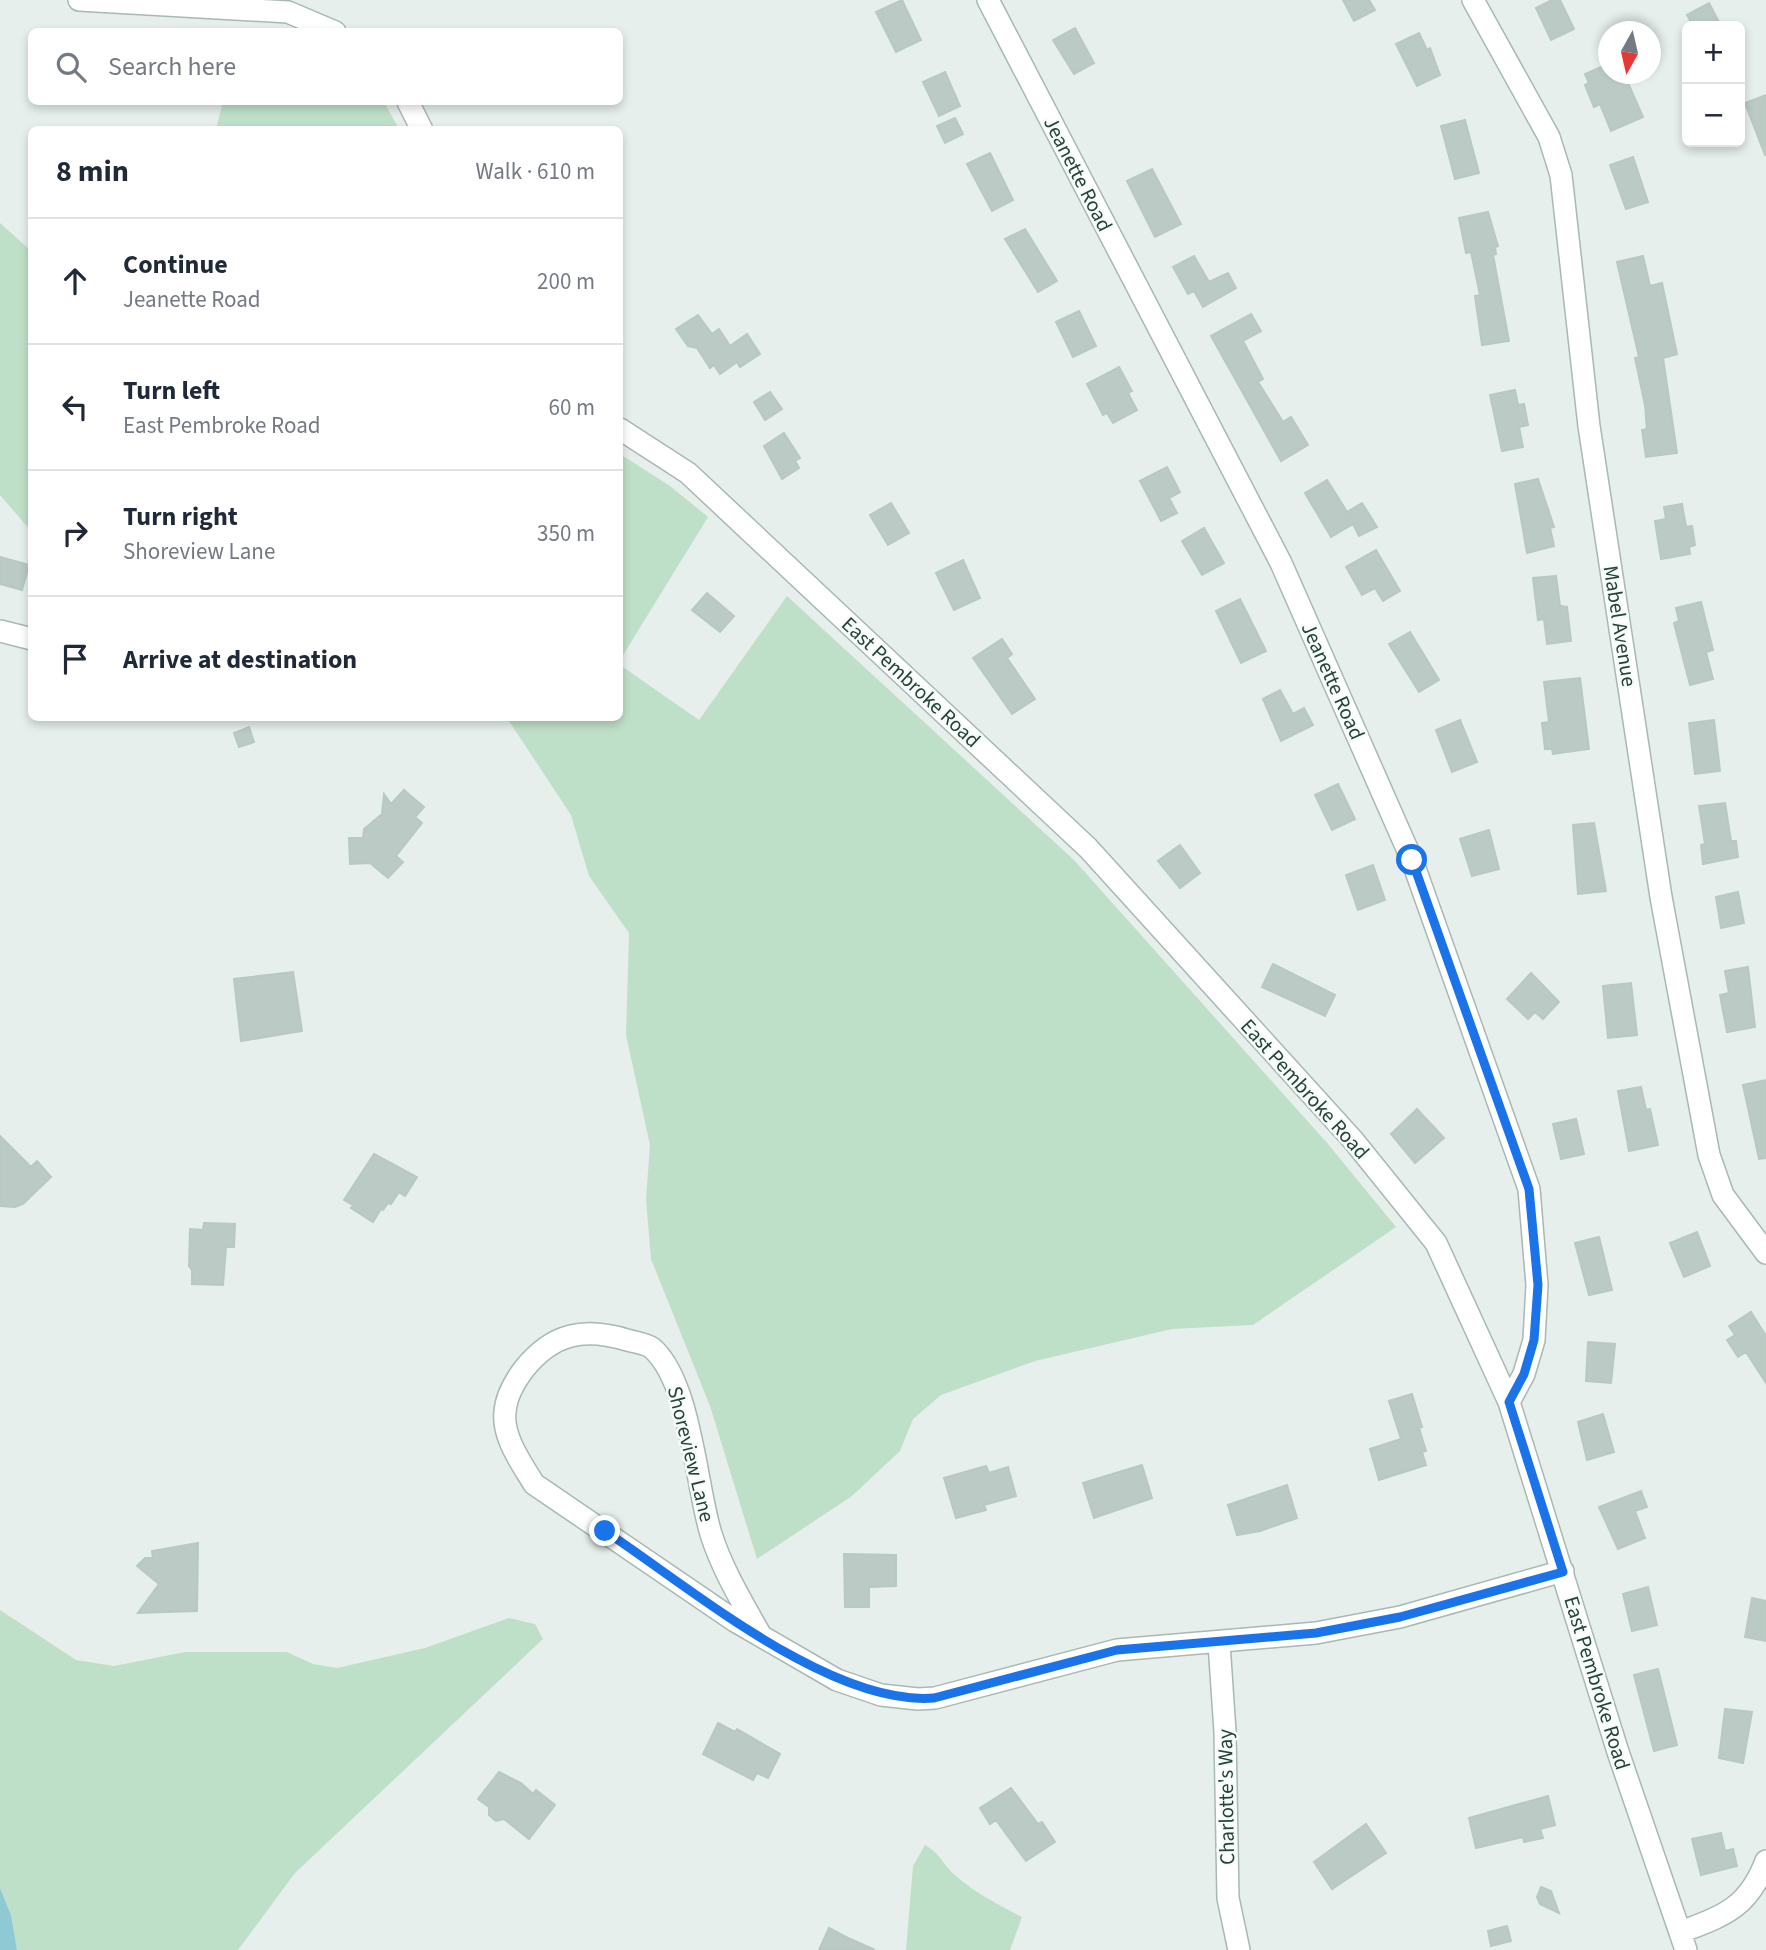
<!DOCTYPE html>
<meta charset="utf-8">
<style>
body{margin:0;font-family:"Source Sans 3",sans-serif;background:#f2f2f3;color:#1f2937}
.controls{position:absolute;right:21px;top:21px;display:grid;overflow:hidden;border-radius:10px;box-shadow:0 4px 10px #0003}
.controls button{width:63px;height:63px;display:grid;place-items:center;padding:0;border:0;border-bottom:2px solid #e0e1e3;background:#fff;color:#1f2937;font:35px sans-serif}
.compass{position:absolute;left:1598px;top:21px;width:63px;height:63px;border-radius:50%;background:#fff;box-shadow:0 4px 10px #0003;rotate:188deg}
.stop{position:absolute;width:21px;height:21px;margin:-16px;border:5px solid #1a73e8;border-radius:50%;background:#fff}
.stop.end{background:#1a73e8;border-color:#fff;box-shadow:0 2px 7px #0008}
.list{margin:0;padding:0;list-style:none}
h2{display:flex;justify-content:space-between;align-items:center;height:91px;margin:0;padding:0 28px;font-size:30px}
h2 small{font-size:23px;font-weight:400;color:#747a83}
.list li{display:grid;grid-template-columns:46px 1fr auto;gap:21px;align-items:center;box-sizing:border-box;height:126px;padding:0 28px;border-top:2px solid #e0e1e3}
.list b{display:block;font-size:26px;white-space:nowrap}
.list p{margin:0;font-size:23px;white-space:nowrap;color:#747a83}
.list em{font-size:23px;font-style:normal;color:#747a83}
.icon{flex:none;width:38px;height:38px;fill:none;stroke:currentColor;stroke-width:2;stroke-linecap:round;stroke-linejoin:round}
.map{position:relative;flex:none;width:1766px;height:1950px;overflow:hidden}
.search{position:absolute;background:#fff;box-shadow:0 4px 10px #0003;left:28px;top:28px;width:595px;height:77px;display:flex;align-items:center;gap:18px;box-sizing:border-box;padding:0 24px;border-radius:10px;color:#747a83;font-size:26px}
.panel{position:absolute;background:#fff;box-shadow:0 4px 10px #0003;left:28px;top:126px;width:595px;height:595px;border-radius:10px}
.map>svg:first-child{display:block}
.green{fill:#bfe0c8}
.water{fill:#8ec9d4}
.building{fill:#bbcac4;stroke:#b8c9c2;stroke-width:2}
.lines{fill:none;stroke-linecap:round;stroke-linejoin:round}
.minor-casing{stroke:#a8b8b2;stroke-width:24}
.minor{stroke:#fff;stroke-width:21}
.route{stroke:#1a73e8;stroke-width:9}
.labels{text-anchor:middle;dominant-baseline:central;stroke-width:5;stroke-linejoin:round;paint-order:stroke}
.street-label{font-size:21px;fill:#24423a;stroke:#f7fbf9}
</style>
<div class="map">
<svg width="1766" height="1950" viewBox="0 0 1766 1950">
<rect width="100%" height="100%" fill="#e6efeb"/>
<path class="green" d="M223,102H384L399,129H216Z
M0,223L31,251V531L0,495Z
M620,454L670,486L708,517L620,660Z
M787,596L1074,860L1328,1144L1396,1227L1253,1325L1172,1329L1035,1361L941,1395L913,1419L900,1451L852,1496L757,1559L710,1406L651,1259L646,1199L650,1145L626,1035L629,933L589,876L571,815L507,718H620V665L699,720Z
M0,1610L76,1660L114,1666L185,1652H287L313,1664L337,1668L425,1648L509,1618L535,1624L543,1639L295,1873L238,1950H17L11,1915L0,1888Z
M925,1845C942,1855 942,1864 956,1876C975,1893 999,1905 1022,1917L1010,1950H906L913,1866Z"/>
<path class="water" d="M0,1888L11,1915L17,1950H0Z"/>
<path class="building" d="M902,0L921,40L896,52L876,12Z
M1343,0H1369L1375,10L1354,21Z
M1552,0H1560L1574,29L1551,40L1536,8Z
M1709,3L1721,26H1693L1687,15Z
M1075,28L1094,63L1074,74L1053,40Z
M1419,33L1427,50L1430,48L1440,75L1417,86L1396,44Z
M1608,64V74H1618L1620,78L1625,76L1643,117L1611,131L1600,104L1594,107L1585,85L1589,83L1585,74Z
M945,72L960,106L939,116L923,82Z
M1766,95V155H1765L1745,103Z
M955,118L963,134L945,143L937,126Z
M1465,120L1479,173L1455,179L1441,126Z
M990,153L1013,200L992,211L967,164Z
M1633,157L1648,202L1626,209L1610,165Z
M1152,169L1181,224L1155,237L1127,181Z
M1488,212L1498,246L1495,247L1496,254L1493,255L1509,341L1482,345L1475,296L1480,295L1471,252L1466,253L1459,218Z
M1025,229L1057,281L1038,292L1005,239Z
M1194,256L1209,282L1228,273L1236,288L1203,307L1194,291L1188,294L1173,267Z
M1643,256L1650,286L1662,283L1677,354L1663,358L1677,453L1646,457L1642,430L1647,429L1645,405L1635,358L1639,357L1617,262Z
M1079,311L1096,346L1073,357L1056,322Z
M1251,314L1261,331L1243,341L1263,379L1258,382L1283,422L1291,417L1308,445L1281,461L1211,336Z
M698,315L712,334L719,329L730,346L747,334L760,354L740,367L737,362L720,374L714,365L710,368L697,348L688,346L676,329Z
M1119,367L1132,391L1128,393L1137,410L1113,423L1107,413L1103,415L1087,384Z
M1515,390L1518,405L1524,404L1528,425L1519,427L1523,447L1502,451L1490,395Z
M770,392L782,409L765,420L754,402Z
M784,433L800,458L795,461L799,468L782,479L764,446Z
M1167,467L1180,492L1169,498L1177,513L1161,521L1140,481Z
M1538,479L1554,527L1550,528L1554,546L1527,553L1515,484Z
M1327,480L1351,518L1347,512L1362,503L1377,527L1359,536L1353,524L1331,537L1305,493Z
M891,503L909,533L888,545L870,515Z
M1682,504L1686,527L1692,526L1695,545L1689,547L1690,554L1661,559L1655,521L1666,519L1664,507Z
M1204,528L1224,563L1202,575L1182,541Z
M1376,550L1400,591L1383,601L1375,588L1362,595L1346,567Z
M0,557L29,565L22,590L0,584Z
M963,560L980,598L954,610L936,573Z
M1556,576L1560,606L1567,607L1571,641L1547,644L1544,619L1538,620L1533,578Z
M707,593L734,616L720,632L692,610Z
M1240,599L1266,651L1241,663L1216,611Z
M1701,602L1713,650L1706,652L1713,679L1690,685L1674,623L1679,621L1676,608Z
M1410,632L1439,680L1419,692L1389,644Z
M1002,639L1012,654L1007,658L1035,699L1012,714L973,658Z
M1580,678L1589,749L1553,754L1552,749H1545L1542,723L1549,722L1544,682Z
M1280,690L1293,714L1304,708L1313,725L1281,741L1263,699Z
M1460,720L1477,762L1452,772L1436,730Z
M1714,720L1720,771L1695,774L1689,723Z
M249,727L254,742L239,747L234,733Z
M1338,784L1355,819L1332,830L1315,795Z
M404,790L424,807L415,817L422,823L396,856L403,862L388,878L370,863L350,864L349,838H363L364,829L382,814L384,794L391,804Z
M1725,803L1731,841H1736L1738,857L1703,864L1701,845L1705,844L1699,806Z
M1594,823L1606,891L1578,894L1573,825Z
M1489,830L1499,869L1472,876L1460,839Z
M1180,845L1200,873L1180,888L1158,861Z
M1373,865L1385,900L1358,910L1346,875Z
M1738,892L1744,923L1721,928L1716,897Z
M1273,964L1335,995L1325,1016L1262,987Z
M1748,967L1755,1027L1727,1032L1720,995L1729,993L1725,971Z
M293,972L302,1031L241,1041L234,979Z
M1531,973L1559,1002L1543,1019L1535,1012L1528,1019L1507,999Z
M1631,983L1637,1035L1608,1038L1603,986Z
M1766,1080V1158L1759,1159L1743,1085Z
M1641,1087L1646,1110L1650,1109L1658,1145L1629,1151L1618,1091Z
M1417,1109L1444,1138L1415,1163L1391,1134Z
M1576,1119L1584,1154L1561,1159L1553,1124Z
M0,1136L31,1167L37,1161L51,1177L23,1204L15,1207L0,1206Z
M374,1154L417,1177L405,1196L399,1192L391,1204L388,1203L383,1210L381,1209L373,1222L351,1208L353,1205L344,1200Z
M204,1223L235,1224L234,1247H226L223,1285L192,1284V1270L189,1266L190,1229L203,1230Z
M1697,1232L1710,1266L1684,1277L1670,1243Z
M1599,1237L1612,1290L1589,1295L1575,1243Z
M1751,1312L1766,1336V1383L1746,1352L1738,1357L1727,1340L1735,1335L1729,1326Z
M1588,1342L1615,1344L1611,1383L1586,1381Z
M1412,1394L1422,1427L1419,1428L1426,1451L1422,1452L1426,1465L1379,1480L1370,1449L1401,1439L1389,1401Z
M1603,1414L1614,1452L1587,1460L1578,1422Z
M1142,1465L1152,1498L1094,1518L1083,1483Z
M986,1466L989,1473L1008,1467L1016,1496L984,1505L986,1510L956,1518L944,1478Z
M1287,1485L1297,1518L1260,1531L1237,1535L1228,1505Z
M1641,1491L1647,1507L1635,1511L1645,1538L1618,1549L1599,1507Z
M198,1543L197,1611L138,1613L159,1584L137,1566L145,1558H153L152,1551Z
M844,1554L896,1555V1586L869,1587V1607H845Z
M1648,1587L1657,1625L1632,1631L1623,1594Z
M1752,1598L1766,1601V1641L1745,1637Z
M1658,1669L1677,1745L1654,1751L1634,1675Z
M1725,1709L1752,1712L1743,1763L1719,1758Z
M718,1723L735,1732L737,1729L780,1754L768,1778L757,1773L753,1780L703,1754Z
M499,1772L521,1783L533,1794L536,1790L555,1805L529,1839L504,1819L496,1821L489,1815V1807L478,1799Z
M1011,1788L1038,1824L1042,1822L1055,1842L1026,1861L996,1820L990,1824L980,1808Z
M1548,1796L1555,1825L1540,1829L1543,1838L1524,1842L1523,1837L1476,1848L1469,1818Z
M1366,1824L1386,1853L1332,1889L1314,1862Z
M1721,1833L1725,1851L1733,1849L1737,1866L1701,1875L1692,1839Z
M1541,1887L1551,1891L1559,1913L1540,1904L1537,1897Z
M1507,1926L1511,1941L1491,1946L1488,1931Z
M829,1928L846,1937L875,1950H819Z"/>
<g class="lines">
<g class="minor-casing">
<path id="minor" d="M79,0L288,12L335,32
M988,0L1281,563L1412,860L1529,1189L1537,1285L1534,1340L1524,1374L1509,1402
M1473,0L1549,137L1561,175L1589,426L1661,897L1709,1155L1723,1195L1766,1253
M408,102L422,130
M620,429L688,473L1088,848L1353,1140L1436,1243L1509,1402L1618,1752L1686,1950
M0,631L32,639
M760,1634C742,1602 722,1569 711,1534C696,1486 691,1382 652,1348C647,1344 634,1342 627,1340C584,1327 553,1333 524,1369C515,1381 506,1396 505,1412C502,1437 522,1464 534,1484L735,1621L837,1680L881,1695L918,1699L935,1698L1117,1650L1316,1633L1400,1617L1563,1571
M1219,1643L1225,1732L1228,1898L1239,1950
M1681,1932C1725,1915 1748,1908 1766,1861"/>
</g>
<use href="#minor" class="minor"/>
</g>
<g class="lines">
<path class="route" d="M605,1531C691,1588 830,1706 934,1698L1117,1650L1316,1633L1400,1617L1563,1572L1509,1402L1524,1374L1534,1340L1538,1285L1529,1189L1412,860"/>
</g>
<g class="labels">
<g class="street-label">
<text transform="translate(1078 174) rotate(63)">Jeanette Road</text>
<text transform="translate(1620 626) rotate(81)">Mabel Avenue</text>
<text transform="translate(1333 681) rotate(66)">Jeanette Road</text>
<text transform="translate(911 682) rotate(43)">East Pembroke Road</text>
<text transform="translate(1305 1089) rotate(48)">East Pembroke Road</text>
<text transform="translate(691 1454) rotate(76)">Shoreview Lane</text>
<text transform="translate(1597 1683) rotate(73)">East Pembroke Road</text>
<text transform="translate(1226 1797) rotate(-91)">Charlotte's Way</text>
</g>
</g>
</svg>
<div class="controls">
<button>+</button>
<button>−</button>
</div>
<svg class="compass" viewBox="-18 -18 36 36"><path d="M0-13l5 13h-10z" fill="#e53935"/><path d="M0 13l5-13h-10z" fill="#747a83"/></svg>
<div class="stop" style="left:1412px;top:860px"></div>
<div class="stop end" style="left:605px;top:1531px"></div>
<div class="search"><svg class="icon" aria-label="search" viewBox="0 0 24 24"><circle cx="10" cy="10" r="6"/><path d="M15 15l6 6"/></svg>Search here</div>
<section class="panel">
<h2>8 min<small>Walk · 610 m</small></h2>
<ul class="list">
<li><svg class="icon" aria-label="ahead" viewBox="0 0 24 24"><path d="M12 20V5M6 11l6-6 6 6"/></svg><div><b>Continue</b><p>Jeanette Road</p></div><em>200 m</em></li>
<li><svg class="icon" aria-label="left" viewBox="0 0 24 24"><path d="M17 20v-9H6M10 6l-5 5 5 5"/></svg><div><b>Turn left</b><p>East Pembroke Road</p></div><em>60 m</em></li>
<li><svg class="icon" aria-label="right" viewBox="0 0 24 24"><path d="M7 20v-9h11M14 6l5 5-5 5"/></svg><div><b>Turn right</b><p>Shoreview Lane</p></div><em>350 m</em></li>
<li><svg class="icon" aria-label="arrive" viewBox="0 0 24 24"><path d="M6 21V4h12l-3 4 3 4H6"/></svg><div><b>Arrive at destination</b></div></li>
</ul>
</section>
</div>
